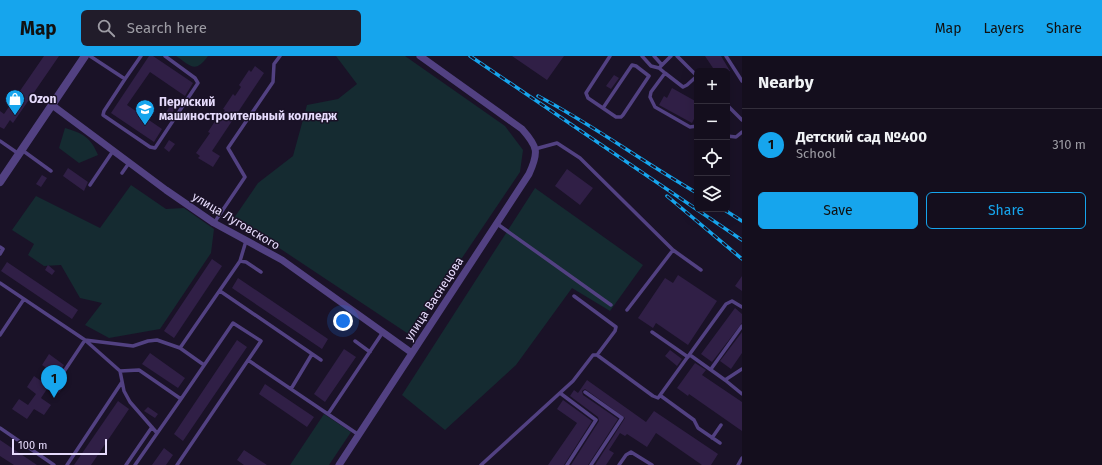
<!DOCTYPE html>
<meta charset="utf-8">
<style>
body{margin:0;font-family:"Fira Sans",sans-serif;background:#211c2a;color:#f1f3f6}
.controls{position:absolute;right:12px;top:12px;display:grid;overflow:hidden;border-radius:6px;box-shadow:0 4px 16px #0002}
.controls button{width:36px;height:36px;display:grid;place-items:center;padding:0;border:0;border-bottom:1px solid #332e3b;background:#140e1d;color:#f1f3f6;font:20px sans-serif}
.scale{position:absolute;left:12px;bottom:10px;width:95px;box-sizing:border-box;padding-left:4px;border:2px solid #e6dbfc;border-top:0;font-size:11px;line-height:14px;white-space:nowrap;color:#e6dbfc;-webkit-text-stroke:3px #1a1227;paint-order:stroke}
.you{position:absolute;left:343px;top:265px;width:14px;height:14px;margin:-10px;border:3px solid #fff;border-radius:50%;background:#1a73e8;box-shadow:0 0 0 6px #1a73e833}
.badge{display:grid;place-items:center;width:26px;height:26px;border-radius:50%;background:#16a5ed;color:#111;font-size:13px;font-weight:700}
.pin{position:absolute;translate:-50% -33px;filter:drop-shadow(0 1px 2px #0008)}
.pin::after{content:'';position:absolute;top:21px;width:14px;height:12px;background:inherit;clip-path:polygon(0 0,100% 0,50% 100%)}
.list{margin:0;padding:0;list-style:none}
h2{display:flex;justify-content:space-between;align-items:center;height:52px;margin:0;padding:0 16px;font-size:17px}
h2 small{font-size:13px;font-weight:400;color:#9d9ca4}
.list li{display:grid;grid-template-columns:26px 1fr auto;gap:12px;align-items:center;box-sizing:border-box;height:72px;padding:0 16px;border-top:1px solid #332e3b}
.list b{display:block;font-size:15px;white-space:nowrap}
.list p{margin:0;font-size:13px;white-space:nowrap;color:#9d9ca4}
.list em{font-size:13px;font-style:normal;color:#9d9ca4}
.actions{display:flex;gap:8px;padding:12px 16px}
.actions a{flex:1;padding:9px 0;border:1px solid #16a5ed;border-radius:6px;text-align:center;font-size:14px;color:#16a5ed}
.actions .main{background:#16a5ed;color:#111}
.icon{flex:none;width:22px;height:22px;fill:none;stroke:currentColor;stroke-width:2;stroke-linecap:round;stroke-linejoin:round}
.map{position:relative;flex:none;width:742px;height:409px;overflow:hidden}
header{display:flex;align-items:center;gap:24px;box-sizing:border-box;height:56px;padding:0 20px;background:#16a5ed;color:#111}
header strong{font-size:19px}
nav{display:flex;gap:22px;margin-inline-start:auto;font-size:14px}
.search{width:280px;height:36px;background:#211c2a;display:flex;align-items:center;gap:10px;box-sizing:border-box;padding:0 14px;border-radius:6px;color:#9d9ca4;font-size:15px}
main{display:flex}
aside{flex:1;background:#140e1d}
.map>svg:first-child{display:block}
.green{fill:#152b31}
.building{fill:#301f46}
.lines{fill:none;stroke-linecap:round;stroke-linejoin:round}
.service{stroke:#524182;stroke-width:3.5}
.minor{stroke:#524182;stroke-width:7}
.tertiary{stroke:#524182;stroke-width:8}
.rail-casing{stroke:#16a5ed;stroke-width:3.5}
.rail{stroke:#1a1227;stroke-width:2;stroke-dasharray:6;stroke-linecap:butt}
.labels{text-anchor:middle;dominant-baseline:central;stroke-width:3;stroke-linejoin:round;paint-order:stroke}
.poi-label{font-size:12px;font-weight:bold;fill:#e6dbfc;stroke:#1a1227;text-anchor:start}
.street-label{font-size:12px;fill:#e6dbfc;stroke:#1a1227}
</style>
<header>
<strong>Map</strong>
<div class="search"><svg class="icon" aria-label="search" viewBox="0 0 24 24"><circle cx="10" cy="10" r="6"/><path d="M15 15l6 6"/></svg>Search here</div>
<nav><a>Map</a><a>Layers</a><a>Share</a></nav>
</header>
<main>
<div class="map">
<svg width="742" height="409" viewBox="0 0 742 409">
<rect width="100%" height="100%" fill="#1a1227"/>
<path class="green" d="M176,0H208C195,18 191,10 176,0Z
M336,0H405L505,70L523,94L520,116L410,279L234,162L258,127L293,100L307,49L338,43L357,28Z
M65,72C83,77 91,82 98,99L79,107L59,92Z
M131,129L166,153L184,152L214,173L211,197L160,273L109,282L85,269L102,247L80,242L61,209L44,210L28,199L34,188L12,174L36,140L100,172Z
M535,132L643,209L610,255L572,232L516,309L445,374L402,339Z
M324,358L351,376L329,409H290Z"/>
<path class="building" d="M44,0H59L13,67L10,64L4,73L0,71V55L4,58Z
M149,0H153L193,27L185,40L150,16L127,49L162,73L154,86L111,57Z
M512,0H564L547,24Z
M705,0H721L730,15H715Z
M255,10L264,17L212,95L220,100L213,111L198,102L200,100L196,97L210,77L208,76L217,62L219,63L225,54L223,53L233,38L235,40L241,31L239,29L249,14L251,16Z
M614,19L619,22L611,33L606,30Z
M672,32L697,46L696,59L692,67L659,49L664,40L667,42Z
M171,49L175,52L170,60L166,56Z
M169,84L175,88L169,96L164,92Z
M68,112L88,126L84,135L63,120Z
M567,113L593,132L580,149L555,130Z
M42,119L47,122L41,131L36,128Z
M212,203L222,210L174,282L164,275Z
M7,206L78,254L72,263L1,215Z
M48,209L55,215L52,219L45,214Z
M678,219L717,245L688,289L656,267L653,272L638,262L665,222L673,227Z
M742,220V235L735,230Z
M238,222L328,283L322,293L232,232Z
M735,252L742,258V267L712,306L701,298Z
M742,276V297L731,313L720,305Z
M237,284L247,291L183,385L174,378Z
M344,293L356,301L325,346L314,338Z
M670,294L682,303L677,310L665,300Z
M150,297L185,322L178,332L142,308Z
M49,298L64,309L57,320L66,326L59,337L49,330L41,342L51,349L44,359L34,353L27,363L12,353L19,343L28,349L36,338L27,331L34,320L44,327L51,315L42,309Z
M695,307L706,314L702,319L742,346V375L689,338L688,340L677,332Z
M587,324L646,366L654,355L718,398L711,409H702L656,377L647,391L627,378L625,380L620,377L609,394L614,397L606,409H595L625,362L585,333L582,335L583,339L618,363L588,409H571L599,365L598,361L570,340L574,334L578,337Z
M265,328L314,361L307,371L259,338Z
M563,344L592,365L564,409H548L577,367L557,353Z
M118,345L129,353L91,409H74Z
M148,351L158,358L155,362L144,355Z
M0,384L37,409H14L0,400Z
M164,392L173,399L166,409H152Z
M244,394L267,409H244L237,404Z"/>
<g class="lines">
<path class="service" d="M90,0L125,23L141,0
M642,0L651,10L659,12
M654,0L662,9
M671,0L659,12L665,17L651,36L650,41L655,51L690,71L697,70
M677,0L697,20
M726,0L742,25
M665,17L683,31L687,29L697,20
M125,23L104,55L103,59L150,91L155,92L198,27L195,22L165,0
M727,49L742,64
M603,52L632,9L636,10L649,20L623,59L621,61H616L588,42L586,37L610,0
M727,80L736,81L742,76
M0,85L19,98
M535,93L557,87L580,102L673,194L701,214
M22,94L51,115
M122,117L129,107
M90,129L113,95
M214,167L245,121L228,92L273,26L274,8L280,0
M496,167L611,249
M0,191L3,193L0,198
M240,205L246,206L261,216
M0,227L85,284L120,315L124,335L130,346L157,377
M220,235L321,304
M574,240L616,271L615,275L597,299
M627,254L673,194
M652,276L688,301
M0,279L24,243
M355,285L370,296
M180,292L204,309
M690,299L725,324L742,338
M248,304L359,379
M711,313L742,270
M120,315L139,314L181,343L135,409
M63,317L85,284L133,290L148,285L157,284L180,292L240,205L246,185
M725,324L742,313
M291,333L312,298
M585,336L622,362L591,409
M560,337L596,364L567,409
M661,340L694,364L698,372L720,387
M328,358L383,276
M0,372L54,409
M712,382L721,369
M67,409L122,326
M126,409L152,371
M177,409L261,285L233,267L181,343
M481,409L573,325L593,299H597L653,340L658,342L726,248L732,245L742,251
M619,409L626,399L631,396L652,409
M738,409L742,402"/>
<path class="minor" d="M52,49L166,134L214,167L282,204L412,297
M339,409L529,118C539,96 538,91 522,73L420,0"/>
<path class="tertiary" d="M0,126L85,0"/>
<g class="rail-casing">
<path id="rail" d="M470,0L742,184
M538,40C593,69 643,106 697,137
M667,140L742,203
M723,153L742,165"/>
</g>
<use href="#rail" class="rail"/>
</g>
<defs>
<g id="shop-pin" transform="scale(1)"><path d="M0 17L-7.5 6A9.5 9.5 0 1 1 7.5 6Z" fill="#16a5ed" stroke="#1a1227"/><path d="M-5-2.5h2.3a2.7 3.5 0 0 1 5.4 0H5L5.5 6h-11ZM-1.5-2.5h3a1.5 2.3 0 0 0-3 0Z" fill="#fff"/></g>
<g id="university-pin" transform="scale(1)"><path d="M0 17L-7.5 6A9.5 9.5 0 1 1 7.5 6Z" fill="#16a5ed" stroke="#1a1227"/><path d="M0-5L7-2L0 1L-7-2ZM-4 1L0 2.5L4 1V4Q0 6-4 4Z" fill="#fff"/></g>
</defs>
<g fill-rule="evenodd">
<use href="#shop-pin" x="15" y="43"/>
<use href="#university-pin" x="145" y="53"/>
</g>
<g class="labels">
<g class="poi-label">
<text x="29" y="43">Ozon</text>
<text x="159" y="46">Пермский<tspan x="159" dy="14">машиностроительный колледж</tspan></text>
</g>
<g class="street-label">
<text transform="translate(236 165) rotate(31)">улица Луговского</text>
<text transform="translate(434 243) rotate(-57)">улица Васнецова</text>
</g>
</g>
</svg>
<div class="controls">
<button>+</button>
<button>−</button>
<button><svg class="icon" aria-label="locate" viewBox="0 0 24 24"><circle cx="12" cy="12" r="6"/><path d="M12 2v4M12 18v4M2 12h4M18 12h4"/></svg></button>
<button><svg class="icon" aria-label="layers" viewBox="0 0 24 24"><path d="M12 4l9 5-9 5-9-5zM3 14l9 5 9-5"/></svg></button>
</div>
<div class="scale">100 m</div>
<div class="you"></div>
<div class="pin badge" style="left:54px;top:342px">1</div>
</div>
<aside>
<h2>Nearby<small></small></h2>
<ul class="list">
<li><span class="badge">1</span><div><b>Детский сад №400</b><p>School</p></div><em>310 m</em></li>
</ul>
<div class="actions"><a class="main">Save</a><a>Share</a></div>
</aside>
</main>
